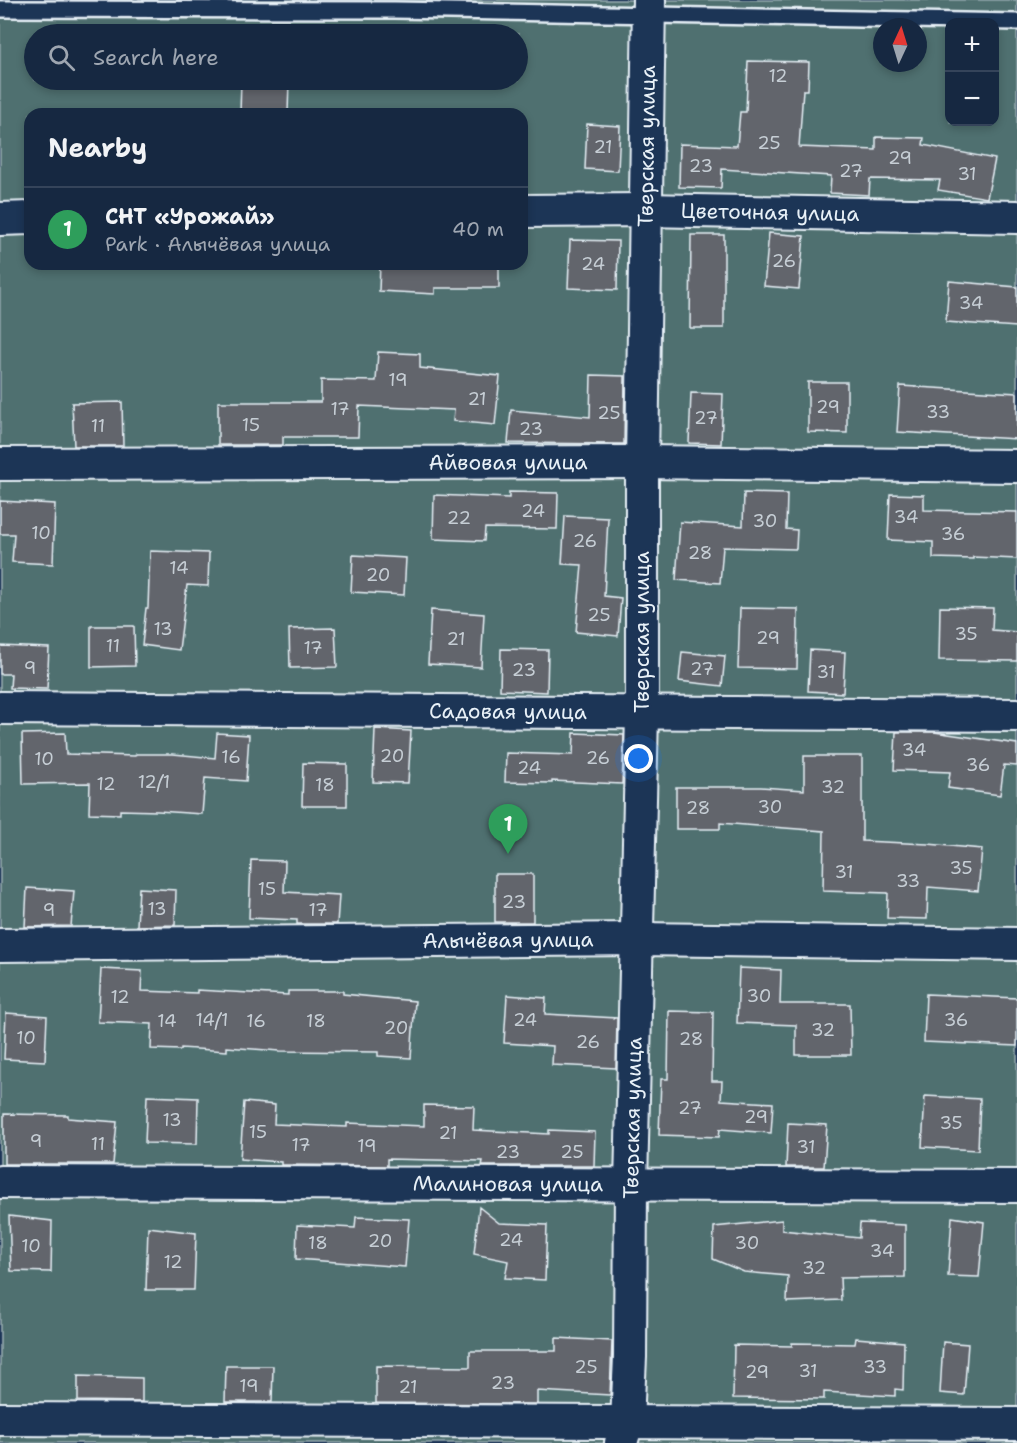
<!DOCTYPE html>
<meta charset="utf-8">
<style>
body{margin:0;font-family:"Shantell Sans",sans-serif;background:#1f3048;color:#f1f3f6}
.controls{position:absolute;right:18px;top:18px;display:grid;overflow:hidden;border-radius:12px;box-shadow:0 3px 9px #0003}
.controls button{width:54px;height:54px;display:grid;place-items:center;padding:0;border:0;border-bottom:2px solid #35445a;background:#162841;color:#f1f3f6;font:30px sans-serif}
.compass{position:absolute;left:873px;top:18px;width:54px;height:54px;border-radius:50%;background:#162841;box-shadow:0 3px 9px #0003;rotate:4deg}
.you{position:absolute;left:639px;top:759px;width:21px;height:21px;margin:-15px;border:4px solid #fff;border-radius:50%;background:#1a73e8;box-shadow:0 0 0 9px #1a73e833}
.badge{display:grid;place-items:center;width:39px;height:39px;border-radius:50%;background:#d93025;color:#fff;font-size:20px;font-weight:700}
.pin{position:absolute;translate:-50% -50px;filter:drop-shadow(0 2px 3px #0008)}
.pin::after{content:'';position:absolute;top:32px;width:21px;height:18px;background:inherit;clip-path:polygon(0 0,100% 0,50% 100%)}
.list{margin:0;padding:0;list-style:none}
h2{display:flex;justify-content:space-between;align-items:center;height:78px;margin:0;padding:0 24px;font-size:26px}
h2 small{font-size:20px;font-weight:400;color:#9ea6b1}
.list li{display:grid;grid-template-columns:39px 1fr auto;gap:18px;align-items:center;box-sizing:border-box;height:84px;padding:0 24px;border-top:2px solid #35445a}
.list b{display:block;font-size:22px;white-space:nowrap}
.list p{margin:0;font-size:20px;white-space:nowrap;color:#9ea6b1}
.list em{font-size:20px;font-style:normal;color:#9ea6b1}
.icon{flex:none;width:33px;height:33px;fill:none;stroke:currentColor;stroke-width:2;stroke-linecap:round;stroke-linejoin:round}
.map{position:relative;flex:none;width:1017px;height:1443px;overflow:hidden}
.search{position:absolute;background:#162841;box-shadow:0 3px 9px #0003;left:24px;top:24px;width:504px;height:66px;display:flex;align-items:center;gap:15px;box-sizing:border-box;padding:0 21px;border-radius:33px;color:#9ea6b1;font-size:22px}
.panel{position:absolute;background:#162841;box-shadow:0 3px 9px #0003;left:24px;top:108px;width:504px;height:162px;border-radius:18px}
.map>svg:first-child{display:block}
.green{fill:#507070;stroke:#9cb0b4;stroke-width:1.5;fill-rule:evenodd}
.building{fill:#62656c;stroke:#e8f1f8;stroke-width:1.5}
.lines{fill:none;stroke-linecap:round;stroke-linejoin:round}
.service-casing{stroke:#e8f1f8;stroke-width:20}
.minor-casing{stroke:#e8f1f8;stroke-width:36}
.service{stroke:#1d3557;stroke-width:15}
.minor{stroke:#1d3557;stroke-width:32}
.labels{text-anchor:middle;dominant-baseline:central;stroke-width:4.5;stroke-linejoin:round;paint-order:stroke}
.number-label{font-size:18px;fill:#c6ced5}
.street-label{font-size:21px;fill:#e8f1f8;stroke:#1d3557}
</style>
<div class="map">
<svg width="1017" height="1443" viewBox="0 0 1017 1443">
<rect width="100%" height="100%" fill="#1d3557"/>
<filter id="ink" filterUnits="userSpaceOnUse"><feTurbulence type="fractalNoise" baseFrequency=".0167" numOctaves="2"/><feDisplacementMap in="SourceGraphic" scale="12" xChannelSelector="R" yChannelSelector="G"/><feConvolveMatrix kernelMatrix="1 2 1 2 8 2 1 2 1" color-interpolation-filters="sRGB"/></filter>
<g filter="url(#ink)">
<path class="green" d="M0,0H1017V1443H0ZM950,22H994V122H950ZM882,27H918V63H882ZM34,34H518V80H34ZM30,114H522V264H30Z"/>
<path class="building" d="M748,61L809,62L808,90H803L799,147L876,150V137L924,138L923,145L995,159L987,198L938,190L940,180L870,179L869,195L830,193L831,176L722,169L721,188L679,187L680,144L737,146L740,112H746Z
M241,80H289L288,114H240Z
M587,124L620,126L618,171L585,169Z
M769,233L804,236L799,289L764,286Z
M691,235H724V328H690Z
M570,240L618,241L617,290L568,288Z
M380,264H499V288H435V294L379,291Z
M949,281L1017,287V327L946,322Z
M378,352L420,354V368L500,376L495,425L453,421L454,410L359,406L358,437H283V445H218V402H321V380L376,381Z
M591,375L625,376L624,444L508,443L511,410L590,417Z
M808,382H847V433L808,432Z
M900,386L1017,393V439L897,432Z
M691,393L723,394L721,444L689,443Z
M122,402L123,446H74L72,403Z
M509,492L558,493L557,529L485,528L484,541L433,539L434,495L509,498Z
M744,493L787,494L786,529L797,530L796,549L723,547L720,583L676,580L680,522L743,526Z
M890,494L924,495V510L1017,512V559L973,557V559L933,558V542L888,540Z
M0,501L55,504L53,564L12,562L14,534H0Z
M565,516L608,518L604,596L621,598L618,636L576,632L582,565L562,564Z
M150,551L209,553L208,586L187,585L179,650L142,645L146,608H148Z
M353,555L406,558L404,595L351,592Z
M940,607L993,608L992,630L1017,632V661L939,660Z
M740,608L798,609L797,669L738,668Z
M431,610L484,614L481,667L428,664Z
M91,626H134L135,666L91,667Z
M335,628L337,667L290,668L289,629Z
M0,646L49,648L47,689L10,688L11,674H0Z
M501,649L548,650L547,692L500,690Z
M810,650L845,652L843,693L808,691Z
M682,652L725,656L722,686L679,681Z
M375,729L411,731L408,783L373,782Z
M896,732H934L1017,744V766L1004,765L1000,795L948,788L950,772L894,770Z
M65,733L66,754L135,756L136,754H173L215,758L217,733L249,735L246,781L205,778L202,814L158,811L120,810V814L89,813L90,783L23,784L22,734Z
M574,733L624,735L622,784L552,781V783L505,782L506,753L573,755Z
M804,756H862V841L928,844L982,849L978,891L928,887L927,919L887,918L888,893L823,891L824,831L720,823V829H676V787H761L804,790Z
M303,763L347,764V806H302Z
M251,860L285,861L284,892L339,895L337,924H297V920L249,918Z
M495,874H533V922H495Z
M27,888L74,891L71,926L25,927Z
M139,888L176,890L175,925L137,926Z
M739,968L781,970L780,1004H850L851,1055H796V1025L737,1023Z
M101,969L142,971L141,991L197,993V990L288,995V991H343V994L415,1001L411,1058L378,1056V1052L280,1051L227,1047V1051L181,1048V1050L151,1049L152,1024L98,1022Z
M926,994L1017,998V1046L924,1042Z
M507,995L546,998L545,1014L617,1018L616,1068L552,1065L553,1046L504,1043Z
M669,1011L713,1012L712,1081H722L721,1100L773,1103L771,1133L720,1129L719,1137L659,1135L661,1079H668Z
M6,1013L47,1016L45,1061L4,1059Z
M147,1096L198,1098L197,1144L145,1143Z
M925,1096L980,1099L978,1150L922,1147Z
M244,1102L275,1105L274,1124L347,1127V1123L424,1126V1105L474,1106L473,1130L549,1134V1130L595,1132L594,1166H482L483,1161L387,1159V1166L288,1165H281V1162L240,1159Z
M4,1114L68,1115V1118L117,1122L113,1164H4Z
M788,1123L827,1125L824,1167H786Z
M479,1207L499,1223L547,1225L545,1280L505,1278L508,1261L474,1254Z
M9,1216L52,1221L51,1272L11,1271Z
M356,1217L409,1219L405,1267L296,1259L297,1225L355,1228Z
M952,1217L984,1222L979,1277L948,1276Z
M782,1220V1230L859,1238L860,1223L905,1225V1277L840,1278L841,1300L787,1302L788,1276L744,1272L713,1259L714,1227Z
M148,1227L196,1233L194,1290H146Z
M556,1338L612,1341L610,1395L537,1391V1404L376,1403V1366L470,1367V1351H556Z
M856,1338L904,1342L903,1390L895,1389V1396L824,1392V1399L733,1398L734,1345L792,1346V1343L855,1344Z
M943,1342L968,1344L964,1395L940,1393Z
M226,1366H273L272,1402H225Z
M78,1376L142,1378V1402L78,1401Z"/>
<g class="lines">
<g class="service-casing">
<path id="service" d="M0,9L395,10L1017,22"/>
</g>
<g class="minor-casing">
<g id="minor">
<path id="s1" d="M522,211L644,210L1017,217"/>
<path d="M0,219L30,218"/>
<path id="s2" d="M0,464L642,462L1017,466"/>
<path id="s3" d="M0,708L1017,715"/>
<path id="s4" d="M0,945L638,939L1017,944"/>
<path id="s5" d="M0,1182L1017,1186"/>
<path d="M0,1419L1017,1424"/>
<path id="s6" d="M621,1443L627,1422L630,1357L631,1185L642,714V462L649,0"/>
</g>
</g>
<use href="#service" class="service"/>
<use href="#minor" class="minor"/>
</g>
</g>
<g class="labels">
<g class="number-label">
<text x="778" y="76">12</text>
<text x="769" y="143">25</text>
<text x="603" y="147">21</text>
<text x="900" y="158">29</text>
<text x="701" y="166">23</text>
<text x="851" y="171">27</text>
<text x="967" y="174">31</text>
<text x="784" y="261">26</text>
<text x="593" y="264">24</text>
<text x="971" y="303">34</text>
<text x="398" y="380">19</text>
<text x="477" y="399">21</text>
<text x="828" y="407">29</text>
<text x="340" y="409">17</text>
<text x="938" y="412">33</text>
<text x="609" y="413">25</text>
<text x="706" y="418">27</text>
<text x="251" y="425">15</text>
<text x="98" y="426">11</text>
<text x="531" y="429">23</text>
<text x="533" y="511">24</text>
<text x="906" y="517">34</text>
<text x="459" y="518">22</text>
<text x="765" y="521">30</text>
<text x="41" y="533">10</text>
<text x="953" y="534">36</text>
<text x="585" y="541">26</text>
<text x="700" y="553">28</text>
<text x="179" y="568">14</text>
<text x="378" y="575">20</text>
<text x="599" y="615">25</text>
<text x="163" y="629">13</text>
<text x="966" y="634">35</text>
<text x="768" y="638">29</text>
<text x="456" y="639">21</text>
<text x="113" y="646">11</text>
<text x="313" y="648">17</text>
<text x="30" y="668">9</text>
<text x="702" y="669">27</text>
<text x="524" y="670">23</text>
<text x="826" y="672">31</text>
<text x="914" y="750">34</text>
<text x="392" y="756">20</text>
<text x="231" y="757">16</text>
<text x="598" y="758">26</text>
<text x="44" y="759">10</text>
<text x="978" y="765">36</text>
<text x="529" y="768">24</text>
<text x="154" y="782">12/1</text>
<text x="106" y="784">12</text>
<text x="325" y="785">18</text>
<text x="833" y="787">32</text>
<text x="770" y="807">30</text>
<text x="698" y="808">28</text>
<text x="961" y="868">35</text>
<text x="844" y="872">31</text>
<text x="908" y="881">33</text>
<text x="267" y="889">15</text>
<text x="514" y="902">23</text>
<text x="157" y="909">13</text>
<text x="49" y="910">9</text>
<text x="318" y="910">17</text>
<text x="759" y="996">30</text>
<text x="120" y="997">12</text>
<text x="212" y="1020">14/1</text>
<text x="525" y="1020">24</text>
<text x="956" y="1020">36</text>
<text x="167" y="1021">14</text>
<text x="256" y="1021">16</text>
<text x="316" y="1021">18</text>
<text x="396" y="1028">20</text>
<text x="823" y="1030">32</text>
<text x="26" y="1038">10</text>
<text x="691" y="1039">28</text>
<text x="588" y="1042">26</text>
<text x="690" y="1108">27</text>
<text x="756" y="1117">29</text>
<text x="172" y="1120">13</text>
<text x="951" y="1123">35</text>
<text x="258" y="1132">15</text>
<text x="448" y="1133">21</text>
<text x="36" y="1141">9</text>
<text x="98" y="1144">11</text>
<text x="301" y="1145">17</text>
<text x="367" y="1146">19</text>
<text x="806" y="1147">31</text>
<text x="508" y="1152">23</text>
<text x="572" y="1152">25</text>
<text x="511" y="1240">24</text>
<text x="380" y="1241">20</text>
<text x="318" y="1243">18</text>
<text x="747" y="1243">30</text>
<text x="31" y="1246">10</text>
<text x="882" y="1251">34</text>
<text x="173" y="1262">12</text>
<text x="814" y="1268">32</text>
<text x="586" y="1367">25</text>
<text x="875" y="1367">33</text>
<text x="808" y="1371">31</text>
<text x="757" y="1372">29</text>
<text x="503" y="1383">23</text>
<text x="249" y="1386">19</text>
<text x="408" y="1387">21</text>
</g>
<g class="street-label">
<text stroke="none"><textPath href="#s6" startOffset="1298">Тверская улица</textPath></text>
<text stroke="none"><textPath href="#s1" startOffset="248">Цветочная улица</textPath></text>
<text stroke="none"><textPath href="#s2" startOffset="508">Айвовая улица</textPath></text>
<text transform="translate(642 632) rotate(-90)">Тверская улица</text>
<text stroke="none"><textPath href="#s3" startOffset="508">Садовая улица</textPath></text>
<text stroke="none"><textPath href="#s4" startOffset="508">Алычёвая улица</textPath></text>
<text stroke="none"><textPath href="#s6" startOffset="326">Тверская улица</textPath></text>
<text stroke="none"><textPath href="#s5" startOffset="508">Малиновая улица</textPath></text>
</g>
</g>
</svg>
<div class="controls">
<button>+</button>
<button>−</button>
</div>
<svg class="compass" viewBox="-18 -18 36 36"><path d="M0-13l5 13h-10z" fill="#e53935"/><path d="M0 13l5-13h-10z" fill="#9ea6b1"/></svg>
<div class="you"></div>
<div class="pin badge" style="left:508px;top:854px;background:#2e9e5b">1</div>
<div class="search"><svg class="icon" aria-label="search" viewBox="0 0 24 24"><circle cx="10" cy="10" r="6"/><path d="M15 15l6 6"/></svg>Search here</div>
<section class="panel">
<h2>Nearby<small></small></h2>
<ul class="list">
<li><span class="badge" style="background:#2e9e5b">1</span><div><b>СНТ «Урожай»</b><p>Park · Алычёвая улица</p></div><em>40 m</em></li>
</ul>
</section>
</div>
